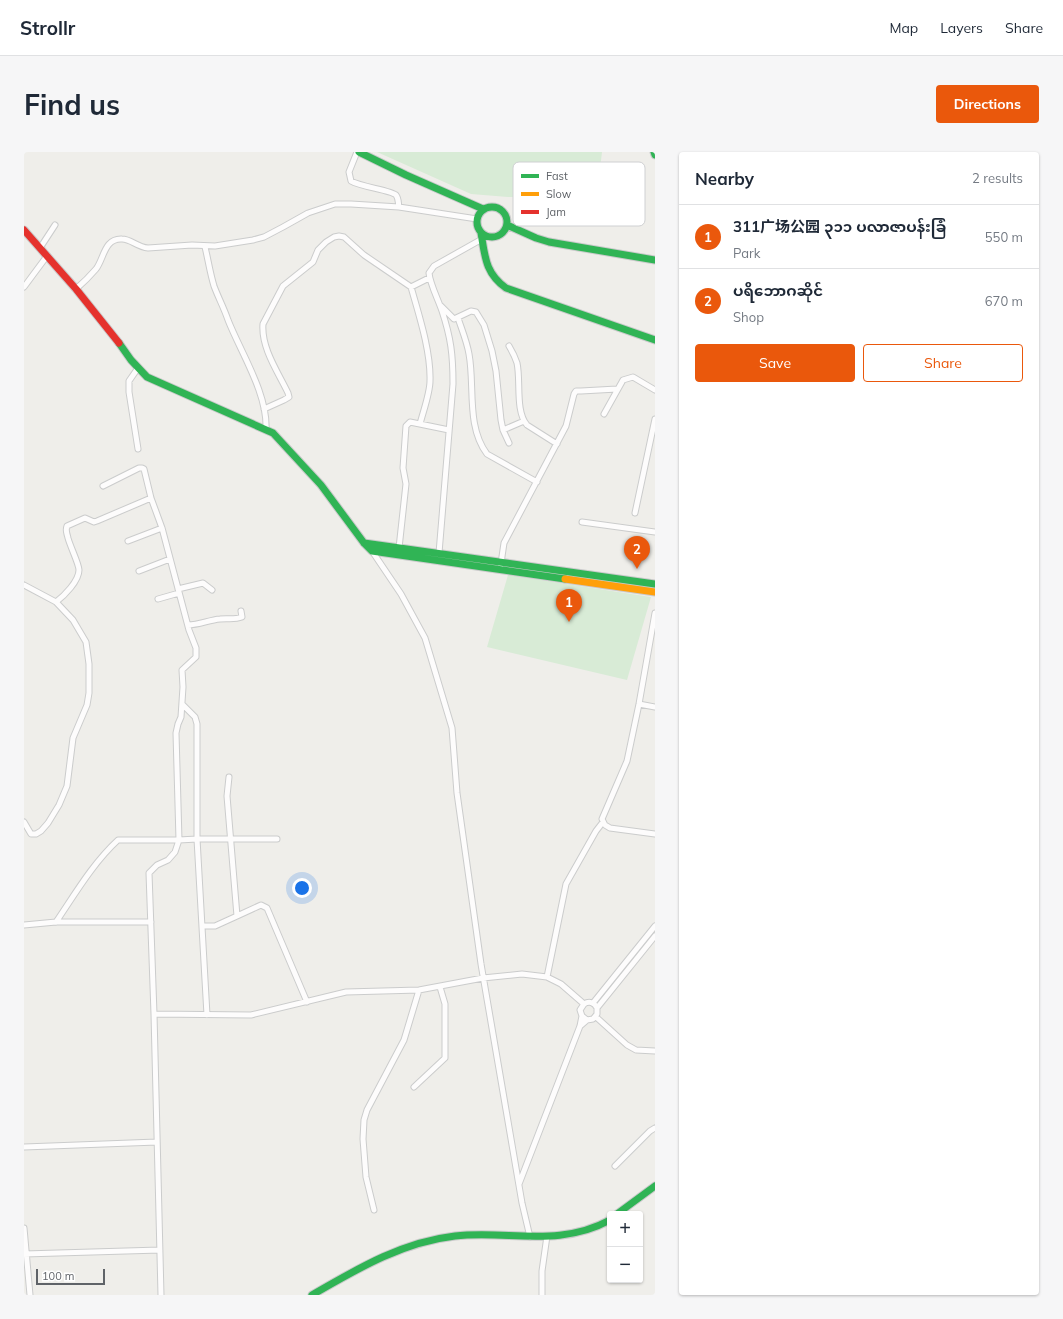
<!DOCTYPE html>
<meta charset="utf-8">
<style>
body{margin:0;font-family:Mulish,"Noto Sans SC","Noto Sans Myanmar",sans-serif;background:#f6f6f7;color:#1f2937}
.controls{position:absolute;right:12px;bottom:12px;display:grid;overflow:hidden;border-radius:4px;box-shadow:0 1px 3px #0004}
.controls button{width:36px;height:36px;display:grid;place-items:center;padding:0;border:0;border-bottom:1px solid #e0e1e3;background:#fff;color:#1f2937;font:20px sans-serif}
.scale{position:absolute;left:12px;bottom:10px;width:69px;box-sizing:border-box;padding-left:4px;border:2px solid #5f6368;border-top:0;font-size:11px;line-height:14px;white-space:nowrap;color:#5f6368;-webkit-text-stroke:3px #fff;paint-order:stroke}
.you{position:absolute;left:278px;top:736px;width:14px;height:14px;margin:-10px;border:3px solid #fff;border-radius:50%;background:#1a73e8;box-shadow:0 0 0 6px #1a73e833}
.badge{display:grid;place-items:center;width:26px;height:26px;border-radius:50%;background:#ea580c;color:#fff;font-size:13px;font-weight:700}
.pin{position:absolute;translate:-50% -33px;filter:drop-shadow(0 1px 2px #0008)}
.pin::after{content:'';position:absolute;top:21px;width:14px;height:12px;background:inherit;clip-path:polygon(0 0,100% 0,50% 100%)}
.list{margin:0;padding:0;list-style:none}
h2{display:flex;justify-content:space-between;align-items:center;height:52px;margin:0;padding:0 16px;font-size:17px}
h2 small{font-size:13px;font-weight:400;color:#747a83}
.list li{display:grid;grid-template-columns:26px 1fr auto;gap:12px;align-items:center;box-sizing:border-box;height:64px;padding:0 16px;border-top:1px solid #e0e1e3}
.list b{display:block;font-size:15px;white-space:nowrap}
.list p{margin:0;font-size:13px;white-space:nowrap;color:#747a83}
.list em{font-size:13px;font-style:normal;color:#747a83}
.actions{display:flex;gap:8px;padding:12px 16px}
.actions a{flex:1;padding:9px 0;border:1px solid #ea580c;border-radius:4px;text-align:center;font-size:14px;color:#ea580c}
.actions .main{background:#ea580c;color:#fff}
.map{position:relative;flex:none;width:631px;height:1143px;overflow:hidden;border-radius:4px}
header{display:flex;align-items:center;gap:24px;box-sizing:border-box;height:56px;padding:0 20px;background:#fff;border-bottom:1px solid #e0e1e3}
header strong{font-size:19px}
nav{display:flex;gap:22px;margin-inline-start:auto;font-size:14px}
.intro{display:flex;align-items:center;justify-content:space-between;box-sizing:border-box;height:96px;padding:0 24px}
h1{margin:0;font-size:28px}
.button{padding:10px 18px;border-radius:4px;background:#ea580c;color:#fff;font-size:14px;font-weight:700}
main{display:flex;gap:24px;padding:0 24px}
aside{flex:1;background:#fff;border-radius:4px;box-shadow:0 1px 3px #0004}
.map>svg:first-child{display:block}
.green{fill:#d8ebd6}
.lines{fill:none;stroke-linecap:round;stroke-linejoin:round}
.street-casing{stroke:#cbcccc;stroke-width:7}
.fast-casing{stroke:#cacacb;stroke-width:9}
.slow-casing{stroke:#cacacb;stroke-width:9}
.jam-casing{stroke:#cacacb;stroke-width:9}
.street{stroke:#fdfcfc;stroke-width:5}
.fast{stroke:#30b455;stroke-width:7}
.slow{stroke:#ff9f0a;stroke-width:7}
.jam{stroke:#e5322d;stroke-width:7}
.key{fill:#fff;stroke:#cfd0d2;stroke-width:1}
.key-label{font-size:11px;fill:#5f6368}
</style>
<header>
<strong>Strollr</strong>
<nav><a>Map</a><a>Layers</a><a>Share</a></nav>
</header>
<div class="intro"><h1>Find us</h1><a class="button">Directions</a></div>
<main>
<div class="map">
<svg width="631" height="1143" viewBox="0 0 631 1143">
<rect width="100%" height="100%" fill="#efeeea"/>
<path class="green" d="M353,0H578L571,59L513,45H484L447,42Z
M484,423L627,445L603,528L463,495Z"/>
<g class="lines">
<g class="street-casing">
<path id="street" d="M333,0L325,20L327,29C337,35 367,38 372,43C375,47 374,51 375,55
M181,95C184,107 186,121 190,134C194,145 200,156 204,168C217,201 244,242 242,278
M16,96L31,73
M0,135L23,104
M387,135C395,163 407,200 406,229C406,241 399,260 396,272
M52,137C59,131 66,124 72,117C80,107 80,86 98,87C107,87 113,95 124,96L168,93L191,94L229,88L240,85L259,75L284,61L311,52H327L375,55L453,67
M417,154L430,167L447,159L452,160L460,173L468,199L472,219L477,268L479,278L485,291
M434,166C438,178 443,190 445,202C451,234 442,274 463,302L513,330
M485,194C488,199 491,205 493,211C497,229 491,259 503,273L533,292
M240,257L260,248L265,245L264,241C254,220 237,196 239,172L259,134L289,110L294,98L302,90L310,85L315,84L320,85L340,103L387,135L405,126
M580,262L599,228L609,225L631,238
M479,278L500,269
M114,297L105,240V229L114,216
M79,334L115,316H118L120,317L127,346L138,376L165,478L172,496V505L158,518L159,535L157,565L154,572L152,581L155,688L173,687L183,863
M611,361L631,267
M558,370L631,380
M104,389L138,376
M375,396L382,332L379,316L382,274L386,270L425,278
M348,399L377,442L401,486L428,576L433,641L457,812L498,1051L506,1085
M415,401L429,232C429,203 427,186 418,159C414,147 406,132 405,121L410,114L458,87
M476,418L480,391L542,274L550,242L552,239H557L593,237
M115,419L146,407
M0,433L32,450L49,468L62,490L65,512V541L63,553L49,586L43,634L35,653L24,671L17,679L12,682H7L0,670
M154,437L179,431L188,438
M134,447L155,441
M32,450C40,444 55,429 55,418C55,412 46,394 44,386C43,381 41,379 43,374L61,366L70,370L73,369L127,346
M631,461L615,552L603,609L578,667L581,673L586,676L631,682
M164,473C175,473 185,468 196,467C204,466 210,468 218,465L217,459
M158,552L171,565L173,572V687H253
M615,552L631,555
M213,764L237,753L243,756L283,850
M32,770C51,742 69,711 94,688H155L151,700L144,708L133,713L125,721L130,862L137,1143
M0,773L32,770H127
M178,774H191L213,764L203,644L205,625
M523,825L542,732L572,679L579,670
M569,851L631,774
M573,856L631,784
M130,862L227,863L322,840L395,838L459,826L498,822L523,825L537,832L560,852
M572,865L603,893L612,898L631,899
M556,874L563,868L569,867L573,862V856C570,850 565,849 560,852L556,858L558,864L563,868
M390,935L421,906V852L416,835
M0,995L133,990
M591,1014L626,979L631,976
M495,1032L556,874L558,864
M350,1058L342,1025L339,987L340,968L343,958L380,888L395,838
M0,1076L6,1143
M0,1102L136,1098
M518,1143V1119L523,1084"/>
</g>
<g class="fast-casing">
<path id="fast" d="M335,0L382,23L459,57
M630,0L631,3
M453 70a15 15 0 1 1 30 0a15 15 0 1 1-30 0Z
M483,73L512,86L525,90L631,108
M457,81C461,104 461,121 482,136L631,188
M95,191L107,208L123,225L249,281L297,333L340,391L348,399L541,427
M340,391L631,432
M593,1062L631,1034
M288,1143C333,1117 378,1090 431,1084C484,1078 535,1096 586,1068"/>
</g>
<g class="slow-casing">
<path id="slow" d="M541,427L631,440"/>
</g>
<g class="jam-casing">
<path id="jam" d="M0,78L52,137L95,191"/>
</g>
<use href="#street" class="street"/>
<use href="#fast" class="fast"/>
<use href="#slow" class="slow"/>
<use href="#jam" class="jam"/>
</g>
<rect x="489" y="10" width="132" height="64" rx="6" class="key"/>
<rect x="497" y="22" width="18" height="4" fill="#30b455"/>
<rect x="497" y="40" width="18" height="4" fill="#ff9f0a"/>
<rect x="497" y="58" width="18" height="4" fill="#e5322d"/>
<g class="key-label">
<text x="522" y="28">Fast</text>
<text x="522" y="46">Slow</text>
<text x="522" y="64">Jam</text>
</g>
</svg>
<div class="controls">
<button>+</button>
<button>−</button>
</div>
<div class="scale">100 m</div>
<div class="you"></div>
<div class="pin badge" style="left:545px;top:470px">1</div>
<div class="pin badge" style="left:613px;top:417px">2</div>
</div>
<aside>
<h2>Nearby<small>2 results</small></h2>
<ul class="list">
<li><span class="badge">1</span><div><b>311广场公园 ၃၁၁ ပလာဇာပန်းခြံ</b><p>Park</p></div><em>550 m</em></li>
<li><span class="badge">2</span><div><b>ပရိဘောဂဆိုင်</b><p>Shop</p></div><em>670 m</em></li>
</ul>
<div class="actions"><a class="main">Save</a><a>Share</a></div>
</aside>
</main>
